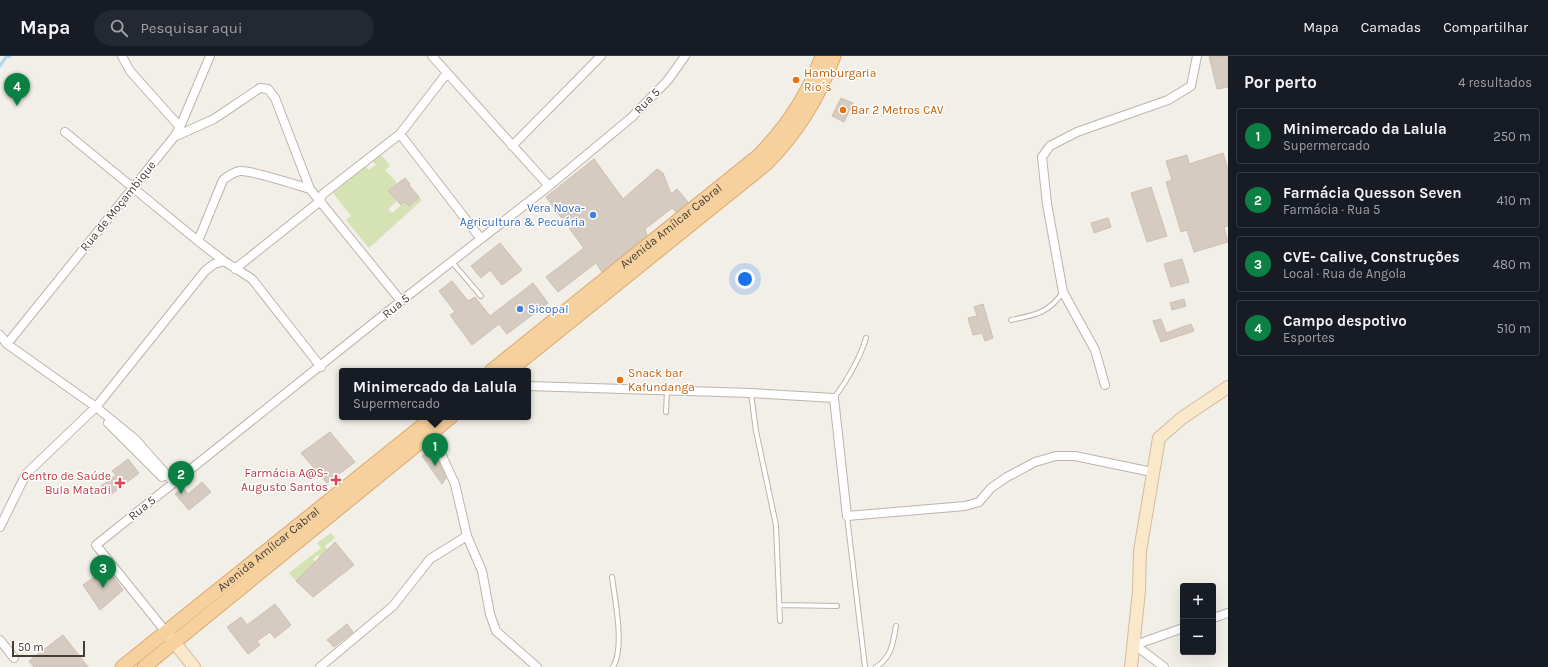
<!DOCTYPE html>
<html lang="pt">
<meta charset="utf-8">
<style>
body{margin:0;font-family:Karla,sans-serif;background:#242831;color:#f1f3f6}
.controls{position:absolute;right:12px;bottom:12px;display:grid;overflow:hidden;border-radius:4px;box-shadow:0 4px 16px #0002}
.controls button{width:36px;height:36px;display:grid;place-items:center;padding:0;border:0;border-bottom:1px solid #363941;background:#171b24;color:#f1f3f6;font:20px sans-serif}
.scale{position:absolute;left:12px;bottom:10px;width:73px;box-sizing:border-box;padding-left:4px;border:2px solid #453e37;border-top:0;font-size:11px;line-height:14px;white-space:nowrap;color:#453e37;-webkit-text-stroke:3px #fff;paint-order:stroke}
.you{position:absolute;left:745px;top:223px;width:14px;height:14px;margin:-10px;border:3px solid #fff;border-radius:50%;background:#1a73e8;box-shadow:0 0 0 6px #1a73e833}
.badge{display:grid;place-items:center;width:26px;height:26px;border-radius:50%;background:#0b8043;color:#fff;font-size:13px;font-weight:700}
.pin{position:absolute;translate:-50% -33px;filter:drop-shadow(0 1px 2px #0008)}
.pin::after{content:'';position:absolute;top:21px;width:14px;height:12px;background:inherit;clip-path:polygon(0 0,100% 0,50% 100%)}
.popup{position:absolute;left:339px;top:312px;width:192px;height:52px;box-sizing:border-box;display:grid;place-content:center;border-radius:4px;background:#171b24;filter:drop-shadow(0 1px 3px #0005);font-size:13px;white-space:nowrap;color:#9ea1a6}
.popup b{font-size:15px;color:#f1f3f6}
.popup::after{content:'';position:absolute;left:50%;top:100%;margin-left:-8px;border:8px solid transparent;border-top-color:#171b24}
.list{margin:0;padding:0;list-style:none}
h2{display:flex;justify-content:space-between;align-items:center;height:52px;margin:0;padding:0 16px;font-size:17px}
h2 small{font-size:13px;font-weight:400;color:#9ea1a6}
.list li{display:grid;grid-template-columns:26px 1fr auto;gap:12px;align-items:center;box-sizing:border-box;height:56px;margin:0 8px 8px;padding:0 8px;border:1px solid #363941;border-radius:4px}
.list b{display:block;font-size:15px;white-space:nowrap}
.list p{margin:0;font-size:13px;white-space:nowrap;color:#9ea1a6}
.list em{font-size:13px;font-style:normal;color:#9ea1a6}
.icon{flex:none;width:22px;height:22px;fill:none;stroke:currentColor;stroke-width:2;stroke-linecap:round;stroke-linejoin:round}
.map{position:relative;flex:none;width:1228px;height:611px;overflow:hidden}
header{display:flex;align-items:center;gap:24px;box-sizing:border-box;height:56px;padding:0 20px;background:#171b24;border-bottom:1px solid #363941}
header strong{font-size:19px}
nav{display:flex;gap:22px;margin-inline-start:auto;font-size:14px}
.search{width:280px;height:36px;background:#242831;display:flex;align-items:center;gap:10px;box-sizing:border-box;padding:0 14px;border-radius:22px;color:#9ea1a6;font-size:15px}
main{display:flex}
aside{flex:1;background:#171b24}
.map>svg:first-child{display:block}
.green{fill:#d5e3b4}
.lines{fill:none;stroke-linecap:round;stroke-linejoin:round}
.stream{stroke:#a9d9ea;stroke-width:3}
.building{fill:#d6cbc1;stroke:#cdbfb2}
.lane-casing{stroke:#bdb4ab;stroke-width:6}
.street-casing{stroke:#bdb4ab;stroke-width:10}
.secondary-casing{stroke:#d1bc9d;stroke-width:14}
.primary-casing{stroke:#daaa6e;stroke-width:15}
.lane{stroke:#fff;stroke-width:4}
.street{stroke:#fff;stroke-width:8}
.secondary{stroke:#fae8ca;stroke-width:12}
.primary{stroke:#f6d09d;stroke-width:13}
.food-dot{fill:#e8710a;stroke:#fff;stroke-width:1.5}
.shop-dot{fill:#3f7fe0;stroke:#fff;stroke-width:1.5}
.health-dot{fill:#e0444e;stroke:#fff;stroke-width:1.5}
.labels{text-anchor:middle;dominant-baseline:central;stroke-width:3;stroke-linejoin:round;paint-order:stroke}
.food-label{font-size:12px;fill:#c56008;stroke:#fff;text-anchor:start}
.street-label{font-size:12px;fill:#453e37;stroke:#fff}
.shop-label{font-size:12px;fill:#366cbe;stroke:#fff;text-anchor:end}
.health-label{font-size:12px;fill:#be3a42;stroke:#fff;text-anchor:end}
</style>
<header>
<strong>Mapa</strong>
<div class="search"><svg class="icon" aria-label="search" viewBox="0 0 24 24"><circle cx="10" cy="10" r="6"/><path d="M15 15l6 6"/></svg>Pesquisar aqui</div>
<nav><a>Mapa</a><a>Camadas</a><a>Compartilhar</a></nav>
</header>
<main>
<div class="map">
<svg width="1228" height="611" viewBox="0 0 1228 611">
<rect width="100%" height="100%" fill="#f2eee8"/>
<path class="green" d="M381,99L390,110L385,114L397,127L388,135L397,145L388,153L392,157L405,146L409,150L419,141L422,144L369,192L346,164L351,160L333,137L366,111L369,114L376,109L373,105Z
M331,477L335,482L325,490L329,496L321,503L318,499L313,503L319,511L296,525L289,517L321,492L317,487Z"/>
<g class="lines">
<path class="stream" d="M0,10L6,1L10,0"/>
</g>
<path class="building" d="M1209,0H1228V31L1217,33Z
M841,42L853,47L844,66L832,60Z
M1223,97L1228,113V170L1224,171L1228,186L1194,196L1187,174L1181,176L1166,126L1172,124L1166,105L1187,99L1189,108Z
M594,103L623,143L657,113L663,117L671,138L677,133L688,146L676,156L672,152L645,173L647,179L602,216L596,207L558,236L546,221L584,192L546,141Z
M405,122L410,128L409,129L419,141L409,150L405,146L401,149L388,135Z
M1151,131L1167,180L1147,186L1131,137Z
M1108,162L1111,171L1094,177L1091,167Z
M500,187L522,214L502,229L490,214L481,222L471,210Z
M1182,203L1189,226L1171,231L1164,208Z
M452,225L468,245L475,241L490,260L533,227L548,247L507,278L499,268L472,289L450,259L455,256L439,235Z
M1184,243L1186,250L1172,254L1170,247Z
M983,248L993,282L985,285L982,277L973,279L968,262L977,260L974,251Z
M1161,263L1166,277L1191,268L1194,275L1161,286L1153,265Z
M330,376L355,406L327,427L301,397Z
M433,393L446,422L442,428L422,400Z
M128,403L139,417L109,440L101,430L116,419L112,415Z
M202,426L211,436L189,454L175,438L183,432L188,438Z
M335,486L354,509L313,541L296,525Z
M107,512L123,534L100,554L83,529Z
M275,548L291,569L275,582L270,576L257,585L260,589L248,598L227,571L241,561L247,569Z
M347,568L353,576L334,591L327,584Z
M63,579L88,611H34L29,605Z"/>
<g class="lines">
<g class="lane-casing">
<path id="lane" d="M452,206L481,240
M1011,264C1035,259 1049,257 1063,236
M751,337L756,375L776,469L780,565
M834,342C848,323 859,305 866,282
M666,356L667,335
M847,460L865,611
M612,521C615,544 625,592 613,611
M780,549L837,550
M876,611C892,601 893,587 896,570"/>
</g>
<g class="street-casing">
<path id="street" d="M122,0L130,15L180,71
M432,0L549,130
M65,76L198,185L224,205L252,223L321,311
M400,78L481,183
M174,81L214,63L260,32L268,33L275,42L310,133L401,245
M512,90L601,0
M198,185L223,124C228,120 233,116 240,115C252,114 296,129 310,133
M235,213L319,146L323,138L400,78L447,17
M0,279L7,288L96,351L135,383L173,426
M7,288L174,81L180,71L210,0
M1105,329L1095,294L1063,236L1047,148L1042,101L1050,90L1077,76L1168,44L1191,30L1197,0
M528,330L751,337L834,342L847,460L965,450L979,446L991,432L1007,421L1035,406L1056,400H1075L1152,416
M108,367L162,421
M431,376L455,428L467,480L482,515L490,558L496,575L537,611
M0,471L26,418L96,351L205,215L214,208L224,205
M1213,562L1228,557
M166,576L96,489L401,245L549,130L632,61L668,24L685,0
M0,584L14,602
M1135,589L1183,572
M1135,589L1164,611
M320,611L393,550L430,503L467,480"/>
</g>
<g class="secondary-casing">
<path id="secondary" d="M166,576L194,611
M1131,611L1139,535L1140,495L1159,382L1182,362L1228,331"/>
</g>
<g class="primary-casing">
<g id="primary">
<path id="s1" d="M491,315L758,100C787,71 808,39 822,0"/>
<path d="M509,315L766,108C798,76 819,42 834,0"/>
<path id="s2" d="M122,611L433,361"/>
<path d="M144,611L451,361"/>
</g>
</g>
<use href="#lane" class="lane"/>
<use href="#street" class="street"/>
<use href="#secondary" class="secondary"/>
<use href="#primary" class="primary"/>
</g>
<g class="food-dot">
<circle cx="796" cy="24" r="4"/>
<circle cx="843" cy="54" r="4"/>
<circle cx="620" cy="324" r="4"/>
</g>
<g class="shop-dot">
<circle cx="593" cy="159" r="4"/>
<circle cx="520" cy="253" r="4"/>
</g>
<g class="health-dot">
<path d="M334 418h4v4h4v4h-4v4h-4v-4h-4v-4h4z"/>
<path d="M118 421h4v4h4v4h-4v4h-4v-4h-4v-4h4z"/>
</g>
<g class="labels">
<g class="food-label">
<text x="804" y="17">Hamburgaria<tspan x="804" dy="14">Rio´s</tspan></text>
<text x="851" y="54">Bar 2 Metros CAV</text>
<text x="628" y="317">Snack bar<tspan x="628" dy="14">Kafundanga</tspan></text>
</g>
<g class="street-label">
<text transform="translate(647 45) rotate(-46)">Rua 5</text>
<text transform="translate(118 150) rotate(-51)">Rua de Moçambique</text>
<text stroke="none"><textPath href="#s1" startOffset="231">Avenida Amílcar Cabral</textPath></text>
<text transform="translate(396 250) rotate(-39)">Rua 5</text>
<text transform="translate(142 452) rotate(-39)">Rua 5</text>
<text stroke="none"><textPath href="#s2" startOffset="188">Avenida Amílcar Cabral</textPath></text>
</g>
<g class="shop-label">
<text x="585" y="152">Vera Nova-<tspan x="585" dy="14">Agricultura &amp; Pecuária</tspan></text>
<text x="528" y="253" text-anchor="start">Sicopal</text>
</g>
<g class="health-label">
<text x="328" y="417">Farmácia A@S-<tspan x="328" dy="14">Augusto Santos</tspan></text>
<text x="111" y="420">Centro de Saúde<tspan x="111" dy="14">Bula Matadi</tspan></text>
</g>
</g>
</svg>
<div class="controls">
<button>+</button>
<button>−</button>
</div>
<div class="scale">50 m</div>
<div class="you"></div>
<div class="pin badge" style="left:435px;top:410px">1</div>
<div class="popup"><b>Minimercado da Lalula</b>Supermercado</div>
<div class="pin badge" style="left:181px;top:438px">2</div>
<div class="pin badge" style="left:103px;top:532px">3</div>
<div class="pin badge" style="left:17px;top:50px">4</div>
</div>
<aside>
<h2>Por perto<small>4 resultados</small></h2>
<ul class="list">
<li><span class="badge">1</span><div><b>Minimercado da Lalula</b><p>Supermercado</p></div><em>250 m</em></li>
<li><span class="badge">2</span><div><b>Farmácia Quesson Seven</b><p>Farmácia · Rua 5</p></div><em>410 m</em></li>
<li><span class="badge">3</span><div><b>CVE- Calive, Construções</b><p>Local · Rua de Angola</p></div><em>480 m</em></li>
<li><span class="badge">4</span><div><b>Campo despotivo</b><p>Esportes</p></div><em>510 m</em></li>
</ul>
</aside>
</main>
